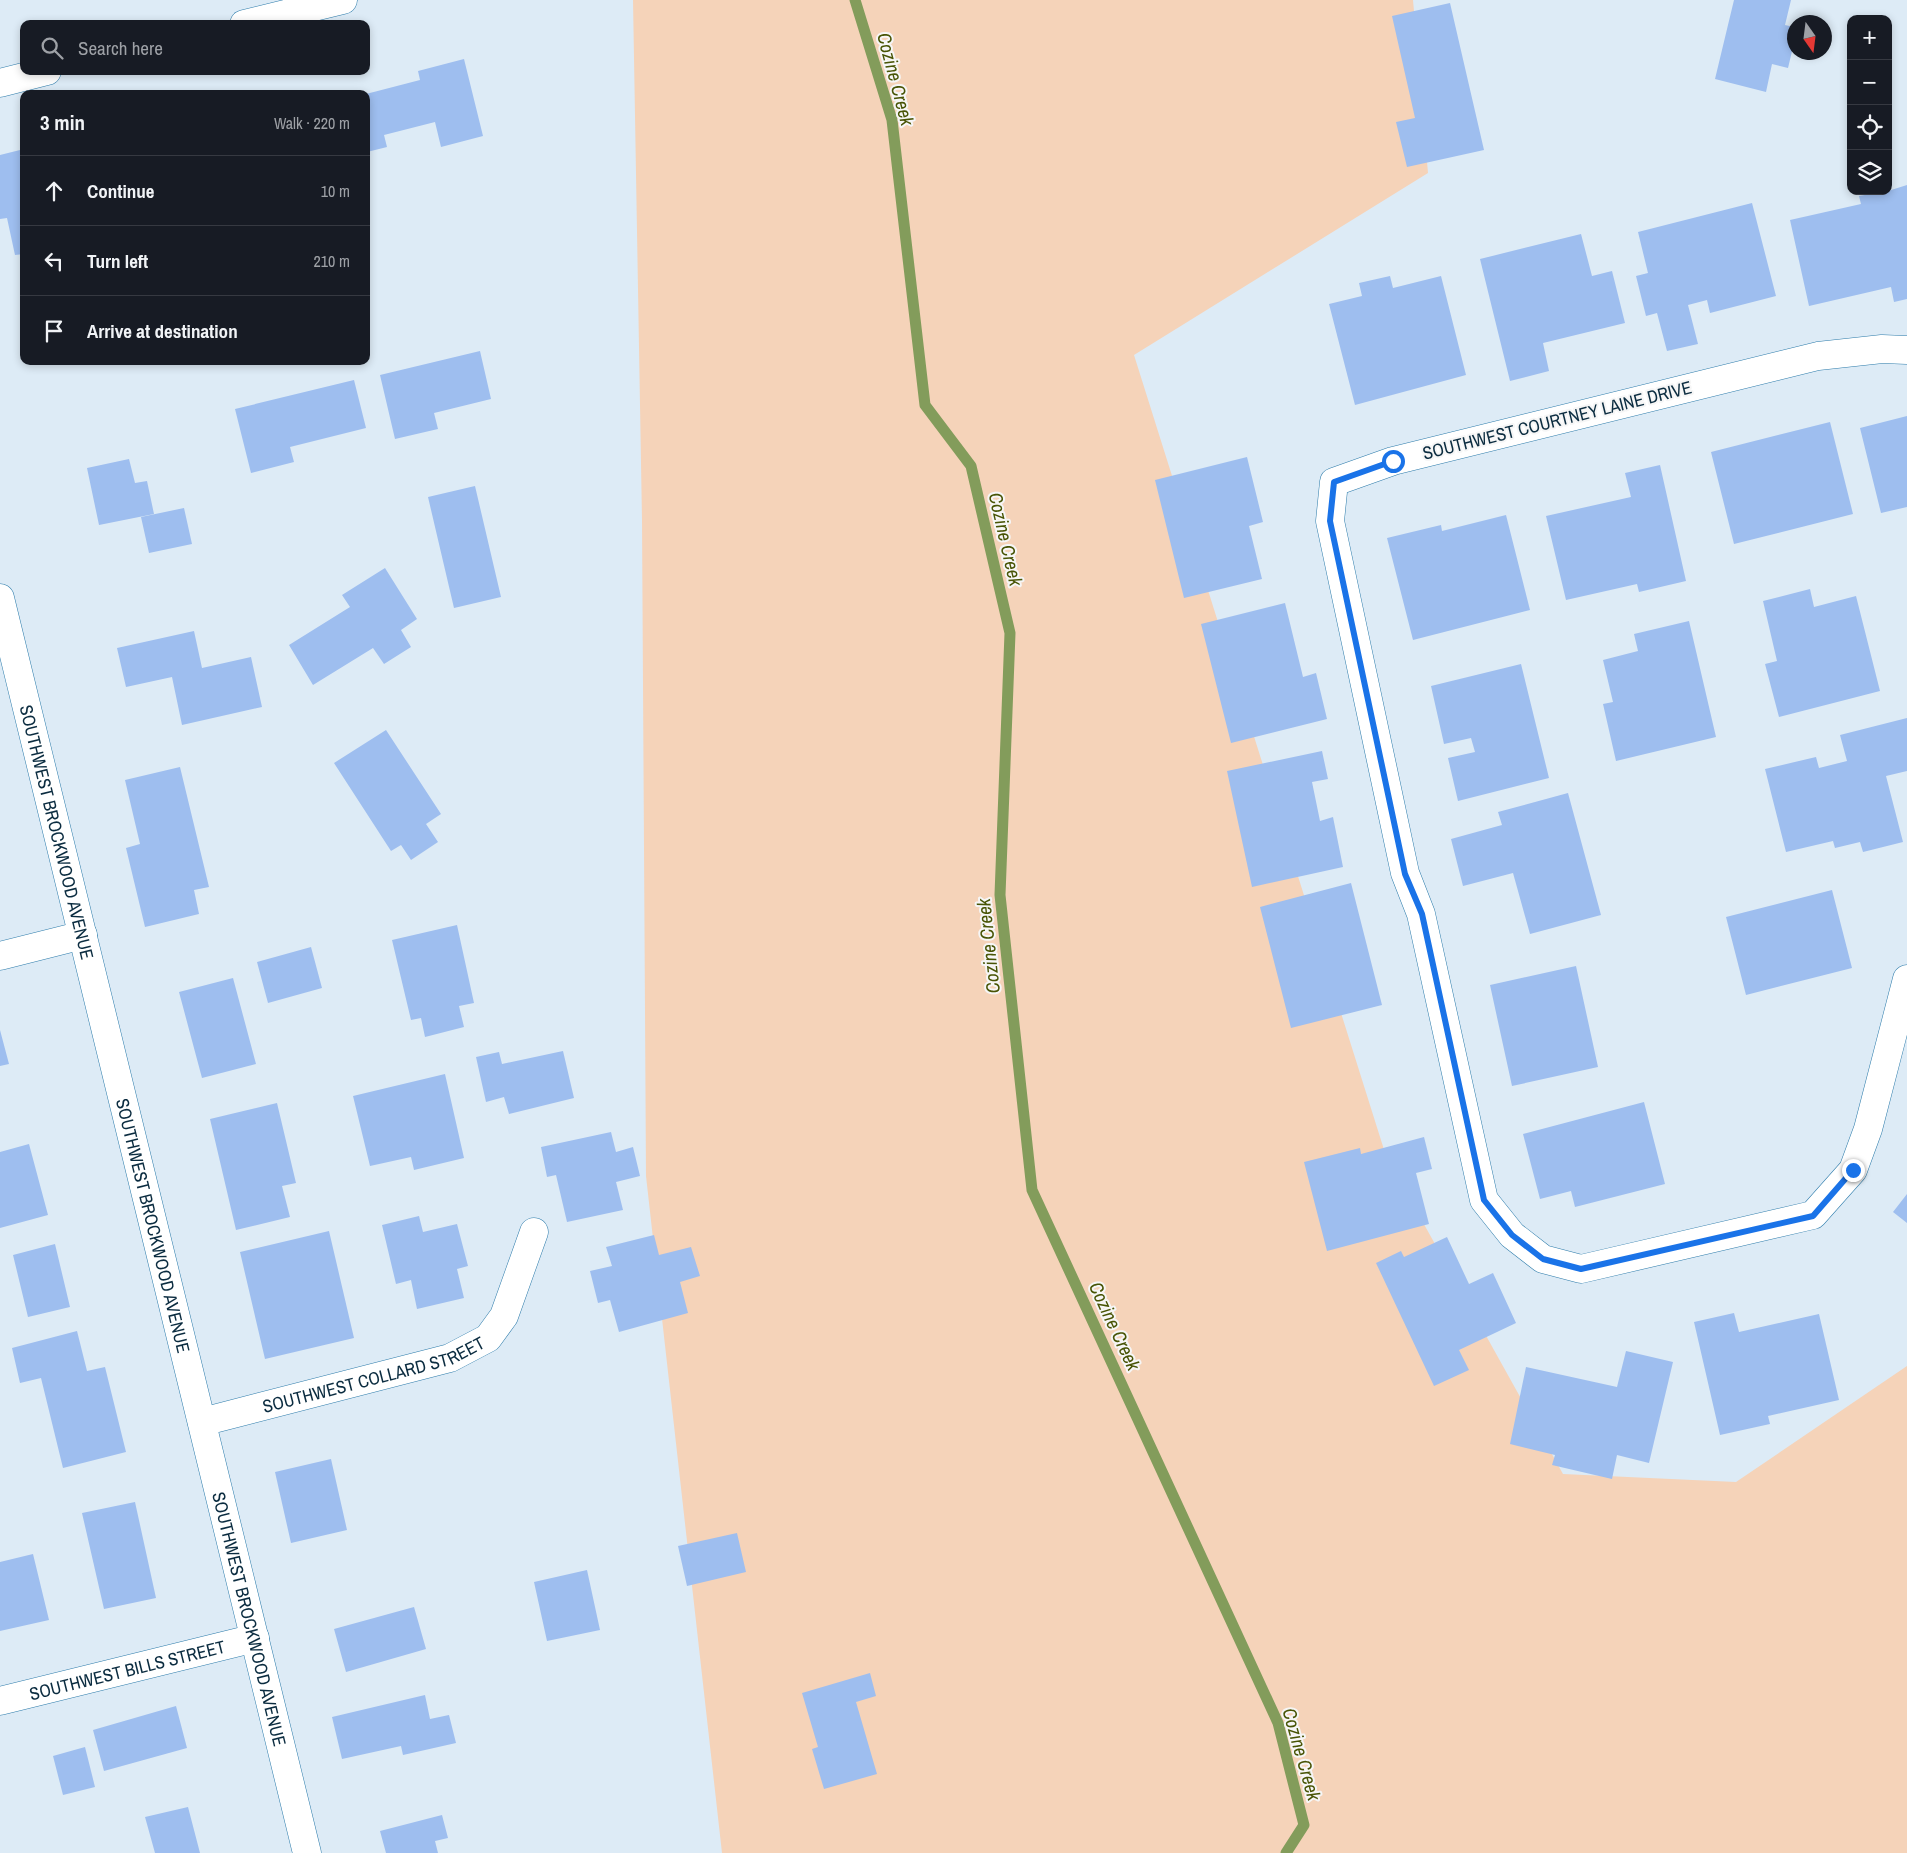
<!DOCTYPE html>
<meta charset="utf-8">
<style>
body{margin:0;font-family:"Archivo Narrow",sans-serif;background:#242831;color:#f1f3f6}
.controls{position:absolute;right:15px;top:15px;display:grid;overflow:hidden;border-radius:10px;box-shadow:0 2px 8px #0003}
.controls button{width:45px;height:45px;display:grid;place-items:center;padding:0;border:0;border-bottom:1px solid #363941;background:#171b24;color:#f1f3f6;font:25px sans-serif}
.compass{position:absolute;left:1787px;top:15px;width:45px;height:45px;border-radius:50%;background:#171b24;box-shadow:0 2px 8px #0003;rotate:166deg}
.stop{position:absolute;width:15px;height:15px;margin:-11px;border:4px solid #1a73e8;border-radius:50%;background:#fff}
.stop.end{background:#1a73e8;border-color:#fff;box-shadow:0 1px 5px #0008}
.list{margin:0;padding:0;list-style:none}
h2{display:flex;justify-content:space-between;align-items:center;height:65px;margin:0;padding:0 20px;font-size:21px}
h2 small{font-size:16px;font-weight:400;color:#9ea1a6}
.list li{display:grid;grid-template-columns:32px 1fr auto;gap:15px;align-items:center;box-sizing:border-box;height:70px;padding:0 20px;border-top:1px solid #363941}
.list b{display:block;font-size:19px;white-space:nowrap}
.list em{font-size:16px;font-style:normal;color:#9ea1a6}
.icon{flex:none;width:28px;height:28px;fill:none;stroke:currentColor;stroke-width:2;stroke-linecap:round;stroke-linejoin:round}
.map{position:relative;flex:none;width:1907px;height:1853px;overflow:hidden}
.search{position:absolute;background:#171b24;box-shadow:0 2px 8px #0003;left:20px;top:20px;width:350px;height:55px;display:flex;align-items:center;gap:12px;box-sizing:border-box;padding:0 18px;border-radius:10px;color:#9ea1a6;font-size:19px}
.panel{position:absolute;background:#171b24;box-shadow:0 2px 8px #0003;left:20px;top:90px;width:350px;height:275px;border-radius:10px}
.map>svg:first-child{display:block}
.green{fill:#f5d3b9}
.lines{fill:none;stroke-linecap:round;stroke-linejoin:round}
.stream{stroke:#839c5b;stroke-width:11}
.building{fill:#9ebeef}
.minor-casing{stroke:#2d7cab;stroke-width:29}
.minor{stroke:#fff;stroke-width:28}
.route{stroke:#1a73e8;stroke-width:6}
.labels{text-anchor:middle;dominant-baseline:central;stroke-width:4;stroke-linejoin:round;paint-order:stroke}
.street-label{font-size:18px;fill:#0b2c40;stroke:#f6f6f6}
.water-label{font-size:19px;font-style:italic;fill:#485405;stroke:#f6f6f6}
</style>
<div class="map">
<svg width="1907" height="1853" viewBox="0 0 1907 1853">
<rect width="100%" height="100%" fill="#ddebf6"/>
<path class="green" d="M633,0H1413L1428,173L1134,355L1386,1156L1563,1474L1736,1482L1907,1366V1853H722L646,1176L642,520Z"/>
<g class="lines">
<path class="stream" d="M855,0L892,120L925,405L971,466L1010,633L1000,895L1032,1190L1278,1723L1304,1825L1286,1853"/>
</g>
<path class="building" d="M1734,0H1791L1785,25L1794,27V43L1788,68L1772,64L1766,92L1715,79Z
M1450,3L1484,150L1407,167L1396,122L1415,118L1392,16Z
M464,59L483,136L441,147L435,122L384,135L387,147L367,152L366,94L420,80L418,71Z
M24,149V254L15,255L7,218L0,219V155Z
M1907,185V299L1894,302L1891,287L1809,306L1790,220L1861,204L1859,196L1888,191Z
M1752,203L1776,296L1710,313L1707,300L1688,305L1698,344L1667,351L1657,313L1646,316L1636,276L1648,273L1638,232Z
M1581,234L1592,276L1612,271L1625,323L1543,343L1549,371L1510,381L1480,259Z
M1390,276L1393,288L1441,276L1466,375L1355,405L1329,304L1362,296L1359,283Z
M480,351L491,399L434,413L438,429L395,439L380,375Z
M354,380L366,428L290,447L294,462L251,473L235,409Z
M1907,416V507L1881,513L1860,428Z
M1830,422L1853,514L1734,544L1711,452Z
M1247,457L1263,522L1249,526L1262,579L1184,598L1155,480Z
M129,459L135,483L147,481L154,514L99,525L87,468Z
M1660,465L1686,581L1639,592L1637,584L1566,600L1546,516L1631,497L1625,473Z
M475,486L501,597L454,608L428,497Z
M184,508L192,544L149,553L141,517Z
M1506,515L1530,610L1413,640L1387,538L1441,525L1442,531Z
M385,568L417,619L401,630L411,647L384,664L373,648L313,685L289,645L350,607L342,595Z
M1810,589L1814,607L1856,596L1880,691L1779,717L1765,664L1777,661L1763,601Z
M1285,603L1303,677L1316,673L1327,719L1231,743L1201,624Z
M1689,621L1716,737L1616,761L1603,704L1613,702L1603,660L1638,651L1634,634Z
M194,631L202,668L251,657L262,707L182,725L172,677L126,687L117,648Z
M1521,664L1549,778L1458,801L1448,758L1475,752L1471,738L1444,744L1431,686Z
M1907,718V771L1886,776L1903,842L1863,852L1860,842L1835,848L1833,841L1786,852L1765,769L1816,757L1819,768L1847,761L1840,735Z
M386,730L441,814L426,824L438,842L411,860L401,845L391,851L334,763Z
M1322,751L1328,779L1312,782L1320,821L1333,817L1343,867L1252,887L1227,771Z
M180,767L209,887L194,890L199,914L145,927L126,848L140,844L125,780Z
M1568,793L1601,915L1530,934L1513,873L1463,886L1451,839L1502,825L1498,812Z
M1351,883L1382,1005L1291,1028L1260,907Z
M1832,890L1852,968L1746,995L1726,917Z
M457,925L474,1003L459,1006L464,1027L425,1037L421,1018L411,1020L392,940Z
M311,947L322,988L268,1003L257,962Z
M1576,966L1598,1067L1512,1086L1490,985Z
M233,978L256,1064L202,1078L179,992Z
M0,1030L9,1064L0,1066Z
M563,1051L574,1098L509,1114L504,1097L486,1102L476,1057L499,1052L502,1064Z
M445,1074L464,1158L414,1170L411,1157L370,1166L353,1096Z
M1644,1102L1665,1184L1575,1207L1571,1191L1540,1199L1523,1134Z
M277,1103L296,1183L282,1186L290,1217L236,1230L210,1119Z
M611,1132L616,1152L633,1147L640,1176L616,1182L623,1210L567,1222L556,1175L547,1177L541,1147Z
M1424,1137L1432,1169L1416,1173L1429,1224L1327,1251L1304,1162L1360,1148L1361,1154Z
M29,1144L48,1215L0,1228V1152Z
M1907,1194V1223L1893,1212Z
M419,1216L423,1232L457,1224L468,1266L457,1269L464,1298L417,1309L411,1280L396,1284L382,1225Z
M329,1231L354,1338L265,1359L240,1252Z
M654,1235L659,1255L691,1247L700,1276L680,1282L688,1313L619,1332L610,1300L598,1303L590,1271L612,1266L606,1247Z
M1447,1237L1469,1284L1493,1273L1516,1323L1459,1350L1469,1370L1434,1386L1376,1263L1401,1251L1404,1257Z
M55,1244L70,1307L28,1317L13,1255Z
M1734,1313L1739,1332L1819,1314L1839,1400L1768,1416L1770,1424L1720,1435L1694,1322Z
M77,1331L87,1371L105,1367L126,1452L63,1468L41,1378L20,1383L12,1348Z
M1626,1351L1673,1362L1649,1463L1617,1455L1612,1479L1552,1465L1555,1455L1510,1444L1526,1367L1617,1387Z
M331,1459L347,1530L291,1543L275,1472Z
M135,1502L156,1598L104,1609L82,1513Z
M737,1533L746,1572L687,1586L678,1546Z
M33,1554L49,1620L0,1631V1562Z
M587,1570L600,1630L547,1641L534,1582Z
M414,1607L426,1649L346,1672L334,1629Z
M870,1673L876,1696L856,1702L877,1774L824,1789L812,1749L818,1747L802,1693Z
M425,1695L430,1719L449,1715L456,1743L403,1755L401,1746L342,1759L332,1717Z
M176,1706L187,1748L104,1771L93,1730Z
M85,1747L95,1787L63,1795L53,1756Z
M188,1807L200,1853H155L145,1817Z
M442,1815L448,1838L435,1841L438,1853H386L380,1831Z"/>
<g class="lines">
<g class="minor-casing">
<g id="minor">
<path d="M244,24L343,0"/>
<path d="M0,83L47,71"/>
<path d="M1907,350L1882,349L1818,356L1393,461L1334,482L1330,521L1405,873L1421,914L1484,1200L1512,1235L1543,1259L1581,1269L1813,1215L1853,1170L1868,1129L1907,979"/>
<path id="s1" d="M0,598L307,1853"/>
<path d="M0,956L83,935"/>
<path id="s2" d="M202,1422L450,1358L488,1338L504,1316L534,1232"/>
<path id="s3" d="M0,1701L255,1638"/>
</g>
</g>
<use href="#minor" class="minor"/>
</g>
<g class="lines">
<path class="route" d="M1393,461L1334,482L1330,521L1405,874L1422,914L1484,1200L1512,1235L1543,1259L1581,1269L1813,1216L1853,1170"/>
</g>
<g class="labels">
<g class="street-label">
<text transform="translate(1557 420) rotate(-14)">SOUTHWEST COURTNEY LAINE DRIVE</text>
<text stroke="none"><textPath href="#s1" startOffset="241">SOUTHWEST BROCKWOOD AVENUE</textPath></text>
<text stroke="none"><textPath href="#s1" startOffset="646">SOUTHWEST BROCKWOOD AVENUE</textPath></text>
<text stroke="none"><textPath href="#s2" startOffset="178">SOUTHWEST COLLARD STREET</textPath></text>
<text stroke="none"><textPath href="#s1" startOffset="1051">SOUTHWEST BROCKWOOD AVENUE</textPath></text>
<text stroke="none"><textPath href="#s3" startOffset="131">SOUTHWEST BILLS STREET</textPath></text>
</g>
<g class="water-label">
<text transform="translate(896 79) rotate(75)">Cozine Creek</text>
<text transform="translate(1006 539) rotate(77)">Cozine Creek</text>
<text transform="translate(988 946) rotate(-96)">Cozine Creek</text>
<text transform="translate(1115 1326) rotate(65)">Cozine Creek</text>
<text transform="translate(1302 1754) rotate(74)">Cozine Creek</text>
</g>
</g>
</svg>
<div class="controls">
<button>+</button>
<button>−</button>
<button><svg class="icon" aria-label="locate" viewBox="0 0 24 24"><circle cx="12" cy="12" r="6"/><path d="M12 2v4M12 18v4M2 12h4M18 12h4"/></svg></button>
<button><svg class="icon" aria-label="layers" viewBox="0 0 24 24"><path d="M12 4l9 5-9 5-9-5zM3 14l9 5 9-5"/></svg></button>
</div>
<svg class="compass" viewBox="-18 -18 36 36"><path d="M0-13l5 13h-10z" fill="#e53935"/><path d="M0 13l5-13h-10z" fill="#9ea1a6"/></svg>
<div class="stop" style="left:1393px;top:461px"></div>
<div class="stop end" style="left:1853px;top:1170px"></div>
<div class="search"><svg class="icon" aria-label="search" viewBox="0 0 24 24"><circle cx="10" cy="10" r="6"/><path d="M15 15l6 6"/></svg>Search here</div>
<section class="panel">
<h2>3 min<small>Walk · 220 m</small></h2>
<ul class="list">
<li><svg class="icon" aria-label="ahead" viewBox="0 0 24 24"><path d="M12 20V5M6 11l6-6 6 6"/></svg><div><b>Continue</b></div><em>10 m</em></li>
<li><svg class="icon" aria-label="left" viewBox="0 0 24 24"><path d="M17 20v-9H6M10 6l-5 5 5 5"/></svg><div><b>Turn left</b></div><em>210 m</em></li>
<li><svg class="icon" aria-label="arrive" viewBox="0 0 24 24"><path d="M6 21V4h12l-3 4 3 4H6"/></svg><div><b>Arrive at destination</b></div></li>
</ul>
</section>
</div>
